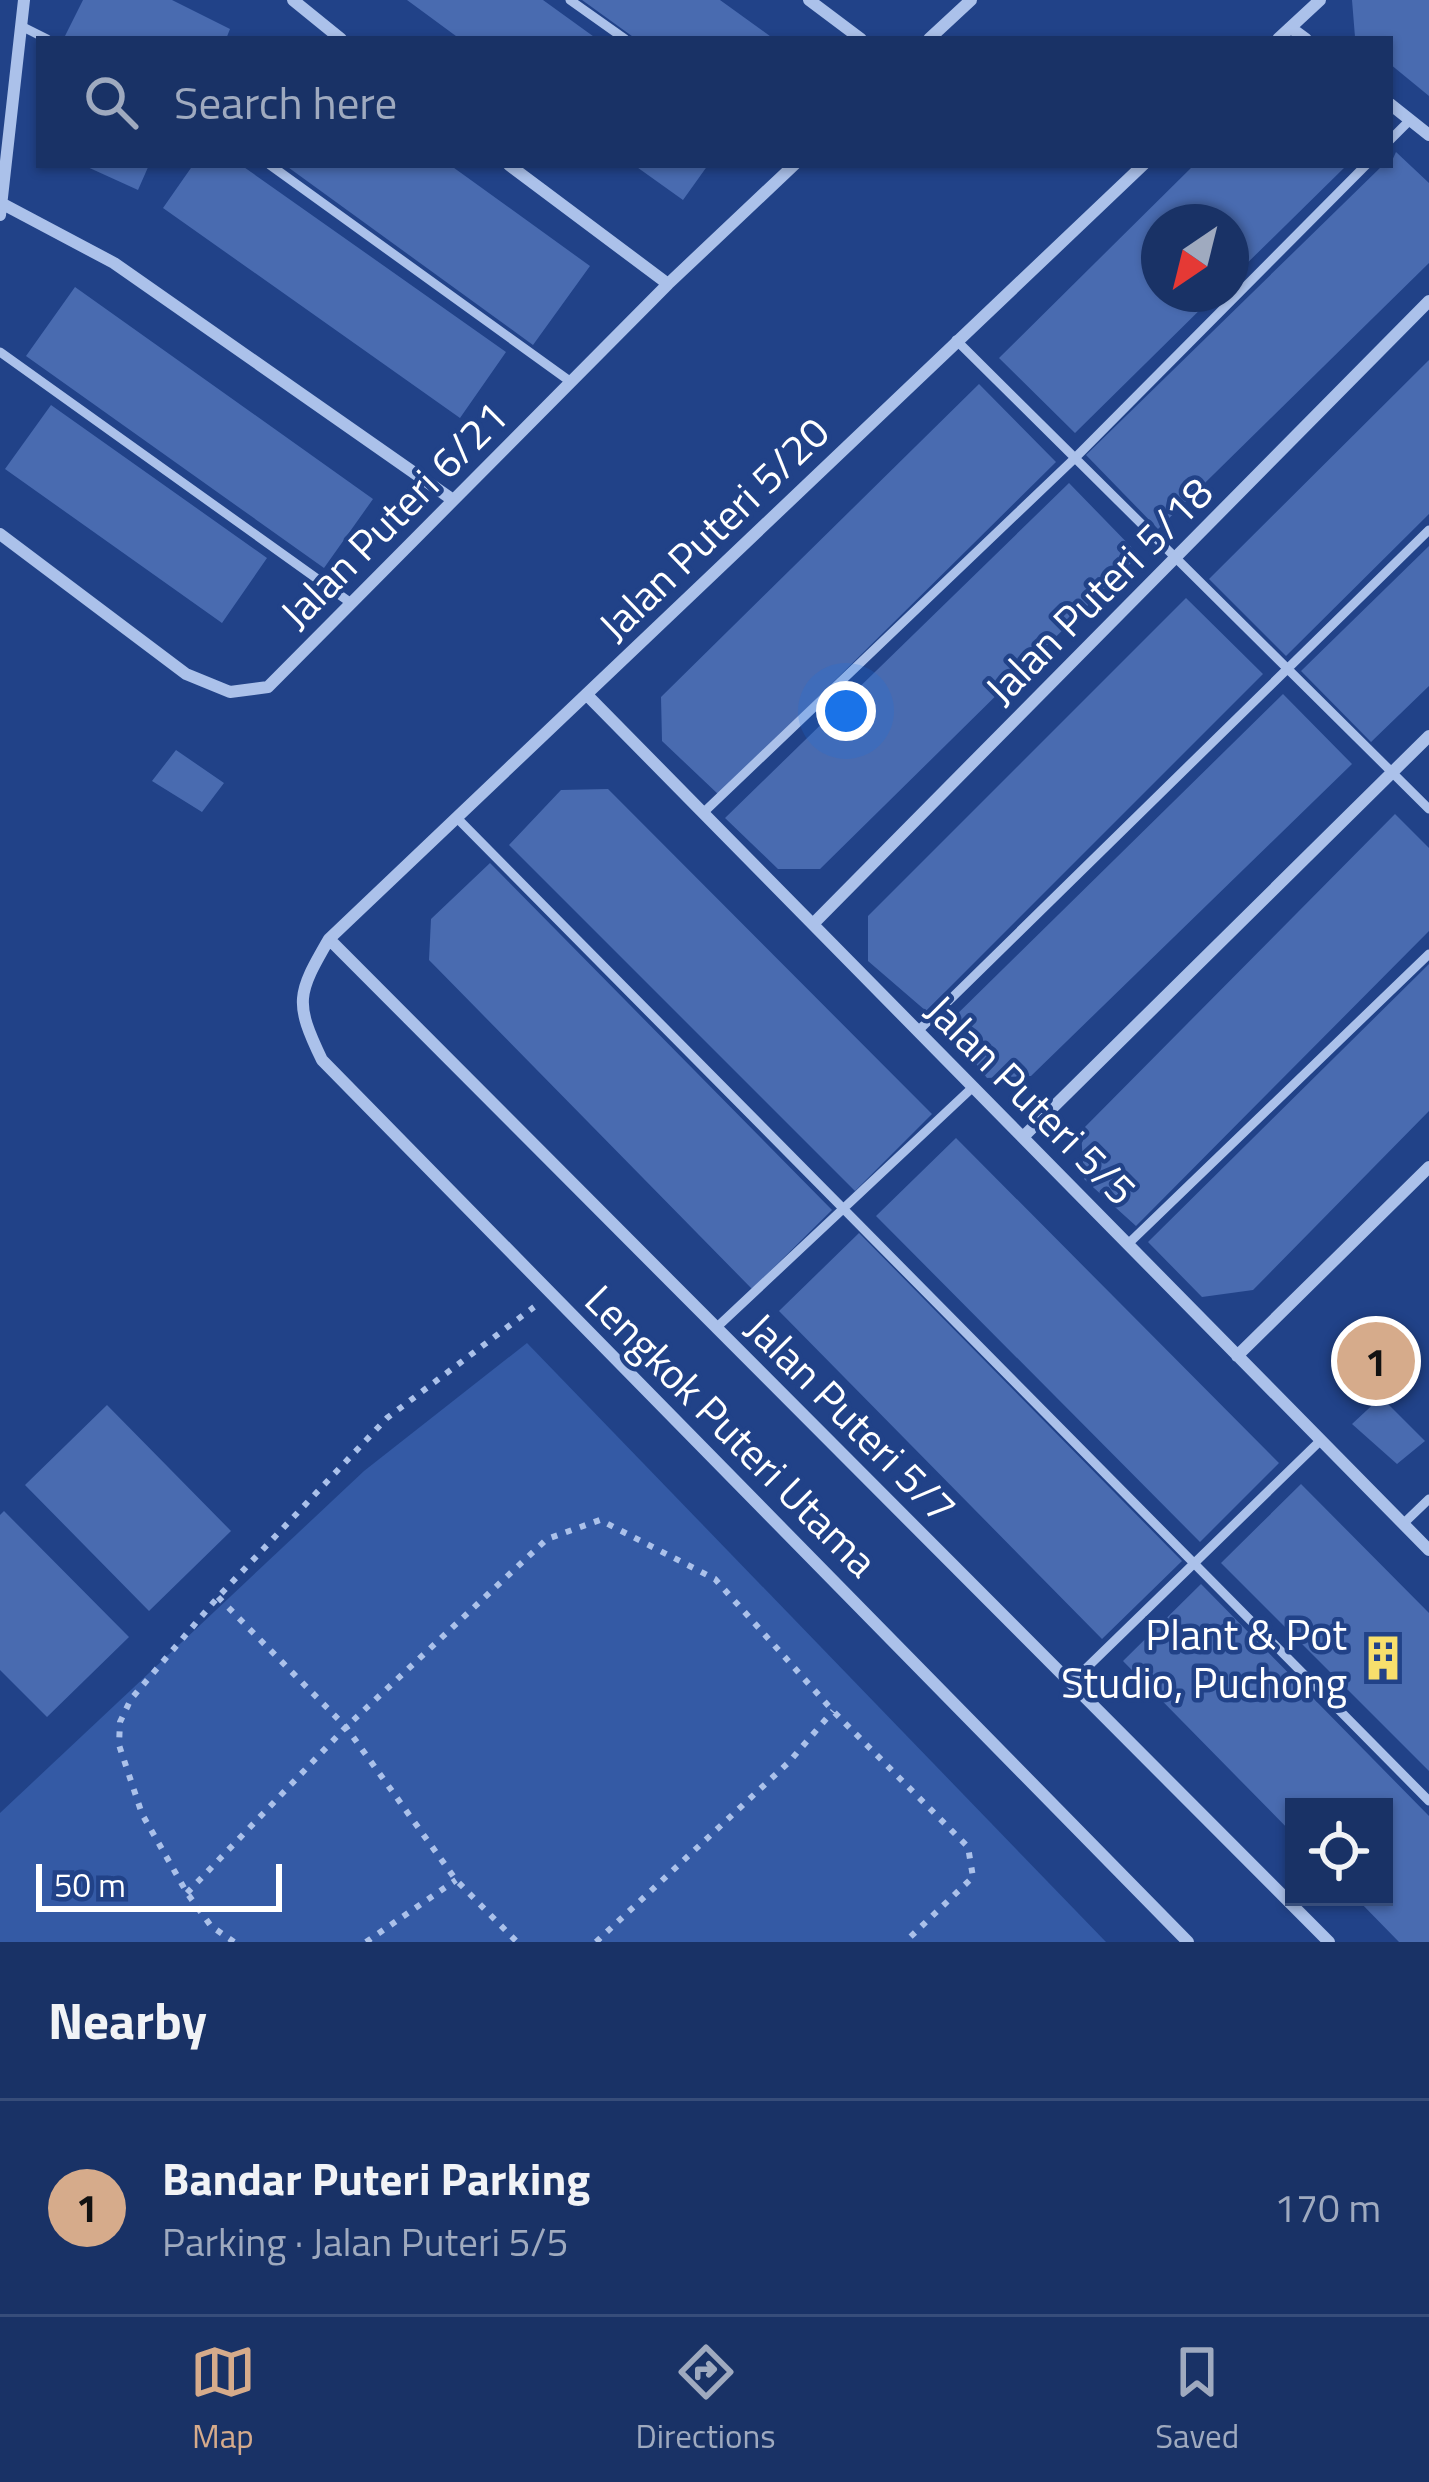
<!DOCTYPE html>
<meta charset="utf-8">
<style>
body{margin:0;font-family:"Titillium Web",sans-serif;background:#263e6f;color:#f1f3f6}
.controls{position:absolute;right:36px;bottom:36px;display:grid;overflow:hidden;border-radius:0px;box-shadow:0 3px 9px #0004}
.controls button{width:108px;height:108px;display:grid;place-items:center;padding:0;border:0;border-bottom:3px solid #374d7a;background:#193266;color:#f1f3f6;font:60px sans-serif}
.compass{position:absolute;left:1141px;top:204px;width:108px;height:108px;border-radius:50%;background:#193266;box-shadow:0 3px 9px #0004;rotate:215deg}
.scale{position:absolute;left:36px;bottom:30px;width:246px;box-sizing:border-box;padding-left:12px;border:6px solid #fff;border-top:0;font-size:33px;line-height:42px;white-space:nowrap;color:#fff;-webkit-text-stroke:9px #214288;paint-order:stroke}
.you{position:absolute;left:846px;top:711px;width:42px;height:42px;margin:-30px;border:9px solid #fff;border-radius:50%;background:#1a73e8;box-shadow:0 0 0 18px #1a73e833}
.badge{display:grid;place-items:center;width:78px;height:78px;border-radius:50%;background:#d6ab8b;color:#111;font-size:39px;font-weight:700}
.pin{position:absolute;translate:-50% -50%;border:6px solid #fff;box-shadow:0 3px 12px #0006}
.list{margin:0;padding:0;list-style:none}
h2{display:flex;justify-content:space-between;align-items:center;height:156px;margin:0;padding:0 48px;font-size:51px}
h2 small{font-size:39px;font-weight:400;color:#9faabf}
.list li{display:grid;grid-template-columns:78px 1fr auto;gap:36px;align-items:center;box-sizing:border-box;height:216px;padding:0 48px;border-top:3px solid #374d7a}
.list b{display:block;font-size:45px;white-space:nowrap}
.list p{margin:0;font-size:39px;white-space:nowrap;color:#9faabf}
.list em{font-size:39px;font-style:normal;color:#9faabf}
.icon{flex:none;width:66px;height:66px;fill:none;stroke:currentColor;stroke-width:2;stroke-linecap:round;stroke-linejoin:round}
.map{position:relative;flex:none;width:1429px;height:1942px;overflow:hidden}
.search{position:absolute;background:#193266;box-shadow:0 3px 9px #0004;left:36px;right:36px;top:36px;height:132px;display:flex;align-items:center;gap:30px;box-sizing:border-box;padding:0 42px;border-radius:0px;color:#9faabf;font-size:45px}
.sheet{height:372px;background:#193266}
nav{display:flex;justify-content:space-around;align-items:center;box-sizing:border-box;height:168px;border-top:3px solid #374d7a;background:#193266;font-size:33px;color:#9faabf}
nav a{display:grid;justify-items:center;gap:6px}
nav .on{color:#d6ab8b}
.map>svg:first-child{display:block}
.green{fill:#345aa5}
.building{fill:#496bb0}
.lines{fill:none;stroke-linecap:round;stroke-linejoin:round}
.path{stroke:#abc1ea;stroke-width:6;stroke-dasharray:6 9;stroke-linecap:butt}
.lane{stroke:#abc1ea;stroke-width:9}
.street{stroke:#abc1ea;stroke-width:12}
.labels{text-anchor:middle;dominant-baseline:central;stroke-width:9;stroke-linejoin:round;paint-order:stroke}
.street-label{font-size:42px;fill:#fff;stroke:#214288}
.poi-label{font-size:42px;fill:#fff;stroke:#214288;text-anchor:end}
</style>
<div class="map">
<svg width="1429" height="1942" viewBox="0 0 1429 1942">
<rect width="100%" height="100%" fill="#214288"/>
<path class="green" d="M527,1343L1106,1942H0V1813L364,1471Z"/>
<path class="building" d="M83,0H172L230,29L226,39H71L65,36Z
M407,0H543L597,39H460Z
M582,0H720L774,39H636Z
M1352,0H1429V96L1390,64V39L1355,37Z
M1396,152L1429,183V263L1158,529L1086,455L1383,165H1390Z
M83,165H149L138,190Z
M193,165H241L506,352L460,418L163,208Z
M285,165H450L590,266L533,345Z
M634,165H708L683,200Z
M1194,165H1347L1231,279V222H1159V294H1216L1075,433L999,358Z
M75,287L373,499L324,568L26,356Z
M1429,360V514L1286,656L1209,579Z
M979,384L1056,462L719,795L662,741L661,697Z
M51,405L267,558L222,623L5,469Z
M1069,483L1139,555L820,869H778L725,818Z
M1429,546V686L1371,742L1301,671Z
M1186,598L1263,674L926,1011L868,961V916Z
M1283,694L1352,764L1031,1076L987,1078L946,1025Z
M176,750L224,783L202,812L152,781Z
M608,789L932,1114L855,1191L509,845L561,790Z
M1395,814L1429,848V931L1136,1226L1084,1179L1081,1131Z
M490,863L832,1210L752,1289L429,960L431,919Z
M1429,964V1111L1253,1290L1202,1297L1148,1242Z
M956,1138L1279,1463L1200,1542L876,1216Z
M859,1233L1182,1561L1102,1639L779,1311Z
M1381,1397L1425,1441L1397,1464L1352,1424Z
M107,1405L231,1531L149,1611L25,1485Z
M1301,1484L1429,1613V1771L1221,1563Z
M4,1511L129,1637L47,1717L0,1670V1515Z
M1201,1584L1429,1816V1942H1399L1355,1897H1384V1807H1294V1835L1123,1661Z"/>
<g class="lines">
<path class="path" d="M218,1597L346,1727L456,1880L517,1942
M187,1893L346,1727L547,1539L600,1520L715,1579L833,1711L968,1847L973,1877L905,1942
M234,1942L211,1926L187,1893L142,1814L119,1745L120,1722L131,1699L218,1597L387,1418L534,1307
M366,1942L456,1880
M596,1942L789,1762L833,1711"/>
<path class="lane" d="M570,0L625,39
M21,26L47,39
M1390,140L1410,120
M270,165L571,382
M956,340L1429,809
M0,352L351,603
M703,813L1075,458L1366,165
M457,818L1429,1801
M918,1031L1429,530
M1128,1244L1429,954
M716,1328L973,1087
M1403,1524L1429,1499
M1071,1683L1321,1440"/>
<path class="street" d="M293,0L341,39
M809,0L861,39
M1291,28L1306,39
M929,39L971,0
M1278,39L1320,0
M1390,104L1429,135
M509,165L668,284
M1143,165L329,939C297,994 294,1002 322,1060L1188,1942
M1,203L114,263L453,500
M0,215L24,0
M0,534L186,674L230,692L268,687L668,284L794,165
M587,695L1429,1550
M813,924L1429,301
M329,939L1329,1942
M1023,1137L1429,736
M1237,1356L1429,1167"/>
</g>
<defs>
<g id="building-bare" transform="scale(3.6)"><path d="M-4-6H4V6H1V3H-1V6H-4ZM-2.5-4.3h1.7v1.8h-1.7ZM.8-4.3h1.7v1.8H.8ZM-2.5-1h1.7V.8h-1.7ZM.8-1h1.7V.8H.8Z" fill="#f7df6c" stroke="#214288" stroke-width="2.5" paint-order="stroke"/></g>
</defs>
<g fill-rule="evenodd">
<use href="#building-bare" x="1383" y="1658"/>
</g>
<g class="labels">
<g class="street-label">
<text transform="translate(393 514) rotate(-45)">Jalan Puteri 6/21</text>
<text transform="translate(713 528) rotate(-44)">Jalan Puteri 5/20</text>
<text transform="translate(1098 590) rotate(-45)">Jalan Puteri 5/18</text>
<text transform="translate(1032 1099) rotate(45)">Jalan Puteri 5/5</text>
<text transform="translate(852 1417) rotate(45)">Jalan Puteri 5/7</text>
<text transform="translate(732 1430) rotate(45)">Lengkok Puteri Utama</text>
</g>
<g class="poi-label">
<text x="1347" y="1634">Plant &amp; Pot<tspan x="1347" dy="48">Studio, Puchong</tspan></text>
</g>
</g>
</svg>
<div class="controls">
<button><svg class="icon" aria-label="locate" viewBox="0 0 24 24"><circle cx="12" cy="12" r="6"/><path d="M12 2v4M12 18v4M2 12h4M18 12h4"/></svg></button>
</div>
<svg class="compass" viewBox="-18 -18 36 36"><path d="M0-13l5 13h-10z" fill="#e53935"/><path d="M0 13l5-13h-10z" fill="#9faabf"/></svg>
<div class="scale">50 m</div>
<div class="you"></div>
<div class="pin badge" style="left:1376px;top:1361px">1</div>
<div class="search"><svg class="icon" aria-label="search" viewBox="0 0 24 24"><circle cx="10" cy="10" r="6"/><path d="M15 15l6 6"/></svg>Search here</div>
</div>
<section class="sheet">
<h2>Nearby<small></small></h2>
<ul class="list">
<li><span class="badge">1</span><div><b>Bandar Puteri Parking</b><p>Parking · Jalan Puteri 5/5</p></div><em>170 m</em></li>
</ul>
</section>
<nav>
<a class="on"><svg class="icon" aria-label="map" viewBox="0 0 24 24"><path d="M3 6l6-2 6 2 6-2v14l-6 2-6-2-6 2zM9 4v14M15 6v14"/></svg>Map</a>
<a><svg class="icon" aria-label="directions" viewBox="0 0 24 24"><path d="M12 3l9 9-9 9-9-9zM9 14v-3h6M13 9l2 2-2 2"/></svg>Directions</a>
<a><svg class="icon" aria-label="saved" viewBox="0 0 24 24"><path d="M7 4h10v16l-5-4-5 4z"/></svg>Saved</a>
</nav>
